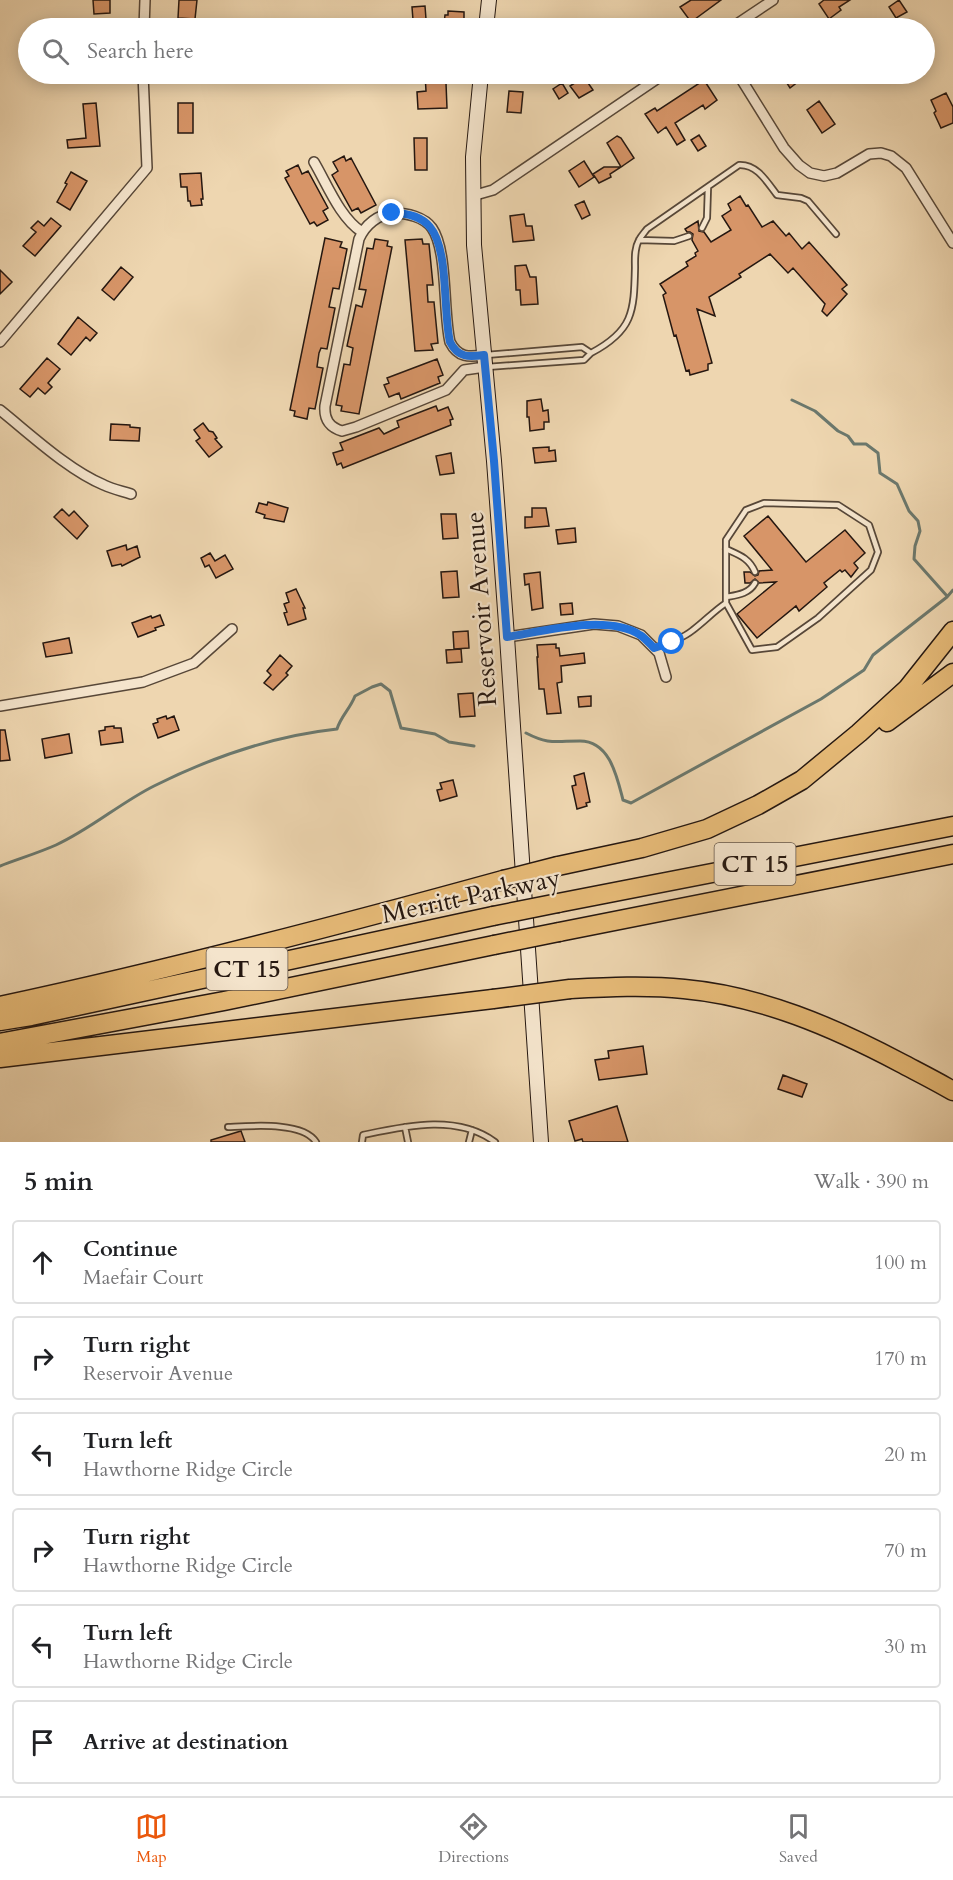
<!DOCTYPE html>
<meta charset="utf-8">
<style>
body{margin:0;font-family:Cardo,serif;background:#f6f6f6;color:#202124}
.stop{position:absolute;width:18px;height:18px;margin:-14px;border:4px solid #1a73e8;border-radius:50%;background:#fff}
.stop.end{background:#1a73e8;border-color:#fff;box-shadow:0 2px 6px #0008}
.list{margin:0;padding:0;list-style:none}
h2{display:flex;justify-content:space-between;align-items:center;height:78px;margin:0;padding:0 24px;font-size:26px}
h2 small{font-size:20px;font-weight:400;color:#757577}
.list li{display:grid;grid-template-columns:39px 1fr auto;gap:18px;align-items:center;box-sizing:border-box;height:84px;margin:0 12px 12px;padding:0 12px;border:2px solid #e0e0e0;border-radius:6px}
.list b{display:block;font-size:22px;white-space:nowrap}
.list p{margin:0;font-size:20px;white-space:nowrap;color:#757577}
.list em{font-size:20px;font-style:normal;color:#757577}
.icon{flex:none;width:33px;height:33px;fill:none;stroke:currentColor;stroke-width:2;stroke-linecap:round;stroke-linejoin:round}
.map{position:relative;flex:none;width:953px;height:1142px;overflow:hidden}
.search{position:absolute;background:#fff;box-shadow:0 3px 15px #0003;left:18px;right:18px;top:18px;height:66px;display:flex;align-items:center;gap:15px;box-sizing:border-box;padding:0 21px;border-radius:33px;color:#757577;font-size:22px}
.sheet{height:654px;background:#fff}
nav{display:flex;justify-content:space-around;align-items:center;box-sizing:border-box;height:84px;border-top:2px solid #e0e0e0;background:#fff;font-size:16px;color:#757577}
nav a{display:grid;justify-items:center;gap:3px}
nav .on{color:#ea580c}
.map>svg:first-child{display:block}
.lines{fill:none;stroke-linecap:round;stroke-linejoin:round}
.stream{stroke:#6b786d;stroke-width:3}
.building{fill:#d79568;stroke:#251710;stroke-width:1.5}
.lane-casing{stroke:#574738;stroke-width:8}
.street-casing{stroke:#574738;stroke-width:12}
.secondary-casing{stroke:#251710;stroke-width:16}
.highway-casing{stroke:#251710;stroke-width:21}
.lane{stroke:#f4e4cc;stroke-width:4.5}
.street{stroke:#f4e4cc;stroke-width:9}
.secondary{stroke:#f4e4cc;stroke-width:14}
.highway{stroke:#e7bb78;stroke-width:18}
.highway-bridge-casing{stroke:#251710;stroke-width:21;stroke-linecap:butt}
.highway-bridge{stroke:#e7bb78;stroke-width:18}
.route{stroke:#1a73e8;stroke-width:8}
.labels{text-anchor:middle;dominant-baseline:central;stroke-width:4.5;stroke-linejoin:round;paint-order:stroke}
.shield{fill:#f4e4cc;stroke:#635448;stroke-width:1.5}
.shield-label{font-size:24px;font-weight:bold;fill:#251710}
.street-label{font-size:26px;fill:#251710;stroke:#f4e4cc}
</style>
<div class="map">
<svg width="953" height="1142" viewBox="0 0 953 1142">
<rect width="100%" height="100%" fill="#eed6b0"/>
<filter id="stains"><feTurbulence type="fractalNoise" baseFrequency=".00333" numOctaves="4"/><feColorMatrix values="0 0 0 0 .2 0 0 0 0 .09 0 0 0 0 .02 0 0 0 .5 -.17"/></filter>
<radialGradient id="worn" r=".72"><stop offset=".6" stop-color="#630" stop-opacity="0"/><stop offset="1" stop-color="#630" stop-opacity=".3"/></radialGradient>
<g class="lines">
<path class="stream" d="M792,400L815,411L838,431L848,436L854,444H866L878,453L880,473L897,484L909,511L918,521L920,531L915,546L914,559L947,596
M526,733C549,745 556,741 580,741C610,741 617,777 623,800L631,803L821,699L864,670L873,655L947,597L953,590
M0,866C18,859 38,853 56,845C91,829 120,803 154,786C212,757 272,736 337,729C341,716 350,709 355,696L372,687L381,684L390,691L401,728L435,734L449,742L474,746"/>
</g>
<path class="building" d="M93,0H110V13L94,14Z
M179,0H197L195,19L178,18Z
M691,0H721L691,22L680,7Z
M824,0H850L839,7L841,10L829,19L819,4Z
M899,0L907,12L896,18L889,7Z
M425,6L426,19L413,20L412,7Z
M448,11L464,12V28H447L448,24H444L445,15H448Z
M178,74H196V83H178Z
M425,74H439L438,83H446L447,108L418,109L417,92L426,91Z
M787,74H794L799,81L790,88L783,77Z
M584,77L593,90L579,98L570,86Z
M704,80L717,100L705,109L703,105L675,123L685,140L677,145L666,127L658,133L645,114L655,108L657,111Z
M562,83L568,93L559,99L553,89Z
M509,91L523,92L521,113L507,112Z
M946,93L953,107V123L941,128L934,113L936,111L931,100Z
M819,101L835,124L822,133L807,110Z
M96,103L100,146L68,148L67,140L86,138L83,104Z
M178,103H193V133H178Z
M699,135L706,146L698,151L691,140Z
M617,136L621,138L634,158L621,167L607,143Z
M414,138H427V170H415Z
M344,156L346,161L351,158L376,205L361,213L358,208L352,211L332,175L338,171L333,162Z
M584,161L594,177L579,187L569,171Z
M298,165L302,174L308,171L328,208L323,211L328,220L317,226L314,222L310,224L285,178L289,176L286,171Z
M604,167H621L610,174L611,177L599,183L593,174Z
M71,172L87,181L70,210L57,202L67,184L65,183Z
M201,173L203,199H201L202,205L191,206L190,201H188L187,187H181L180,174Z
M740,196L746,206L748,205L762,227L773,221L786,236L789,233L802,249L809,242L847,285L842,289L847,294L827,316L822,311L825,304L793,268L788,273L770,254L739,274L741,277L709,297L715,316L697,309L712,363L708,364V370L690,375L689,370L686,371L676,335L674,336L663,295L666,293L660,284L688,266L686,262L696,256L695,253L698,251L692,240L693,234L690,232H687L685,229L698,221L699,231L704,232L711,242L731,230L722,216L731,210L728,204Z
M584,201L590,215L582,219L575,205Z
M524,214L526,226H532L534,240L513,242L510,216Z
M51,218L61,226L35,256L23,246L36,232L31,228L38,221L44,226Z
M325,238L342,242L340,247L347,249L339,289L333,288L329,307L335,308L327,349L321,348L319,353L317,367L323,368L315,409L309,408L307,419L294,416L295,411L290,410Z
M375,239L388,241L387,246L392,247L359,414L341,411L342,406L336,405L344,364L350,365L353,348L347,346L356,305L362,307L366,290L359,289L367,248L373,249Z
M422,239L423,244H429L433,285H427L428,302H434L438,343L431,344L433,350L415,351L405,240Z
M526,265L530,277H536L538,304L521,305L520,290H516L515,266Z
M121,267L133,277L114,300L102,290Z
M0,270L12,282L0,294Z
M78,317L97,333L90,341L86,337L71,355L58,344Z
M47,358L60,369L48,383L52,387L45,394L38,388L30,397L20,389Z
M437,359L443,375L438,377L440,383L401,399L399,393L389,397L384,385L389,383L387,378Z
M541,399L543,411L548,410L549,422H544V429L530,431L529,417H527V401Z
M436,406L438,411L448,407L453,419L450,420L451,425L343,468L341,463L337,465L333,453L343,450L340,443L379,428L384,434L399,427L397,421Z
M203,423L209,431L213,432L217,438L215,439L222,447L209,457L196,441L200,438L194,430Z
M111,424L130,425V427L140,428L139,441L110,440Z
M549,447V451L555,450L556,461L535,463L533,448Z
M451,453L454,473L440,475L436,456Z
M268,502L288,508L284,522L264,518L265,515L256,512L259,503L267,505Z
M532,508H546L549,526L525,528V517H532Z
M62,509L69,516L74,511L88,526L77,539L54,517Z
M441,514H456L458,538L443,539Z
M768,516L806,562L845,530L865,553L854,563L858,568L851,577L845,570L842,572L840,570L824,583L827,587L799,611L796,606L757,638L737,614L776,582L759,583L755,579L750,583H745L744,572H750L755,576L758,575L759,571L772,570L744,536Z
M575,528L576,542L558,544L556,530Z
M126,545L127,550L137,546L140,557L122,566L121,564L112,566L107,551Z
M210,553L215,561L225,555L233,569L216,578L209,565L205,567L201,558Z
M457,571L459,597L443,598L441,572Z
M540,572L543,608L532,610L529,584L525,585L524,574Z
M296,589L305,608H303L306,619L288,625L284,613L287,612L284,604L289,602L286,593Z
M572,603L573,614L561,615L560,604Z
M160,615L164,625L155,628L156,630L138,637L132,623L151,616L152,618Z
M468,631L469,648L454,649L453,632Z
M69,638L72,653L46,657L43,643Z
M556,644V648H559L560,656L584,653L585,663L561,666L562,682L557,683L561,713L547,714L544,689H539L537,657H538L537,645Z
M461,649L462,662L447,663L446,650Z
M280,655L292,666L286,673L288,675L273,690L264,683L271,675L267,671Z
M473,693L475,716L460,717L458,694Z
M591,696V706L579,707L578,697Z
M166,716L167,719L174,716L179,730L158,738L153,724L158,722L157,719Z
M114,726V728H121L123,742L101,745L99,731L105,730V727Z
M0,730H5L10,760L0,761Z
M69,734L72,753L45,758L42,739Z
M584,773L590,802L586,803L587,806L577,809L572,786L576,785L574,776Z
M453,780L457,796L440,801L437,790L442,789L440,783Z
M643,1046L647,1074L599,1080L595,1060L609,1058L608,1051Z
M783,1075L807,1084L802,1097L778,1089Z
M617,1106L628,1142H583L582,1139L575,1141L569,1121Z
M241,1131L245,1142H211V1140Z"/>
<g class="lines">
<g class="lane-casing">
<path id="lane" d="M702,228L707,218L708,187
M639,240L674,241L689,236
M591,353C633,331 634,312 635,268C635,259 634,249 639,240C641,236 644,233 647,229L739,165C757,164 767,182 777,195L801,198L808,201L836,234
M486,355L582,347L591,353L584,360L487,367
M764,503L838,505L869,525L878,552L871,570L818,618L777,647L752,650L726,603V540L746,510Z
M726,549C739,555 749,558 755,572
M726,597C737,595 749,594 755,583
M654,648C667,644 682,639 693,630C705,621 714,611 726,603
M228,1127C250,1126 303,1121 316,1142
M405,1127L408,1142
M362,1142L363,1135C406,1126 457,1114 495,1142
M469,1142L472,1130"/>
</g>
<g class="street-casing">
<path id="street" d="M144,28L145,0
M731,28L773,0
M738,74L784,148L799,165L810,173L824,176L837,173L869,154L881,153L891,156L906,168L953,243
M314,162C327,184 340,218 362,232
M472,196L493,190L664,74
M0,342L147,168L143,74
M484,355C469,357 458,358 450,342C443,313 448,251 432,228C424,217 407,213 394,213C378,214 365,225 359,239L325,406C324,419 329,427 342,431L356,427L446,390L464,370L485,367
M0,410C30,434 68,470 104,485C112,489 122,491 131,494
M507,637L594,624L618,626L641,635L659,653L666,677
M0,706L143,682L194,663L232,629"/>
</g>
<g class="secondary-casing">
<path id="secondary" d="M486,28L489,0
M481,74L473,157L474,245L494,461L507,637L541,1142"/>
</g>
<g class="highway-casing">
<path id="highway" d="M887,722L953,673
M558,866L642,848L707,829L758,805L802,780L859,733L907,689L953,631
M558,903L953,826
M559,932L953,854
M570,989C608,987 646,985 684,989C761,996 833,1027 901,1063C918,1072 936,1081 953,1091
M0,1006C169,970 336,926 503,880
M0,1021L31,1016L493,916
M0,1043L224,1001L494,945
M0,1058L493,999"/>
</g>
<use href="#lane" class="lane"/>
<use href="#street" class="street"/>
<use href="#secondary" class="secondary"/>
<use href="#highway" class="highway"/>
<g class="highway-bridge-casing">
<path id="highway-bridge" d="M503,880L558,866
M493,916L558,903
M494,945L559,932
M493,999L570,989"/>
</g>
<use href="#highway-bridge" class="highway-bridge"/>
</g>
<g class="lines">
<path class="route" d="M392,213C405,213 421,216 430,227C449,249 443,313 450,342C458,358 469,357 484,355L494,461L507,637C544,631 608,614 640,635C645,638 650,644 654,648L672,642"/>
</g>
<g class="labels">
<g class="shield">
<rect x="714.5" y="843" width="81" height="42" rx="4.5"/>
<rect x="206.5" y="948" width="81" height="42" rx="4.5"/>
</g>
<g class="shield-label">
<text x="755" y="864">CT 15</text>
<text x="247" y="969">CT 15</text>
</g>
<g class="street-label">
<text transform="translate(481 609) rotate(-94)">Reservoir Avenue</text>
<text transform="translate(471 896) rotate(-12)">Merritt Parkway</text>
</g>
</g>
<rect width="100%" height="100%" filter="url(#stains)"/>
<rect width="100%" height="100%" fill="url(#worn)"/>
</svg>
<div class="stop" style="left:672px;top:642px"></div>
<div class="stop end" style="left:392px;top:213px"></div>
<div class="search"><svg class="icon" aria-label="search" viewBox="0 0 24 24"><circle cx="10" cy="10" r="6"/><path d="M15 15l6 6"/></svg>Search here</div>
</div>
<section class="sheet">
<h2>5 min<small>Walk · 390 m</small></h2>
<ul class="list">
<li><svg class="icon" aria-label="ahead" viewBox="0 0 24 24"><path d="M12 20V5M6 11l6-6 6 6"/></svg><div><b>Continue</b><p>Maefair Court</p></div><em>100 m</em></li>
<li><svg class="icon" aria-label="right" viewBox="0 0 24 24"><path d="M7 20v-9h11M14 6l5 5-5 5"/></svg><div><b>Turn right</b><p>Reservoir Avenue</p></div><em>170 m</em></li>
<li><svg class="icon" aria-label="left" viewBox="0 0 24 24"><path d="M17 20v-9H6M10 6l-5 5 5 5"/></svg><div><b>Turn left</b><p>Hawthorne Ridge Circle</p></div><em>20 m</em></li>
<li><svg class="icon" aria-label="right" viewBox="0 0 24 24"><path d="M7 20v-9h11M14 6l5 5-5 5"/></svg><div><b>Turn right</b><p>Hawthorne Ridge Circle</p></div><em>70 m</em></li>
<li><svg class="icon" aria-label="left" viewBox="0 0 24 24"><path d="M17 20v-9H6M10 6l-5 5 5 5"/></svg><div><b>Turn left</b><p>Hawthorne Ridge Circle</p></div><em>30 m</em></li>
<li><svg class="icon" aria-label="arrive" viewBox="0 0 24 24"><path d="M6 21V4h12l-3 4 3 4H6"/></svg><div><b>Arrive at destination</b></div></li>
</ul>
</section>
<nav>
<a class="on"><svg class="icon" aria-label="map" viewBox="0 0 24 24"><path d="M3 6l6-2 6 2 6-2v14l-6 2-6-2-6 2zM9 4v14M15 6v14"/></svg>Map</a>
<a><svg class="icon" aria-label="directions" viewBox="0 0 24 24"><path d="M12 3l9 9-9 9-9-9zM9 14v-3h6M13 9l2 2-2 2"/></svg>Directions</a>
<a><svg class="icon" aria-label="saved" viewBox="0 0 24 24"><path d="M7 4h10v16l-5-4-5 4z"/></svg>Saved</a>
</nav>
